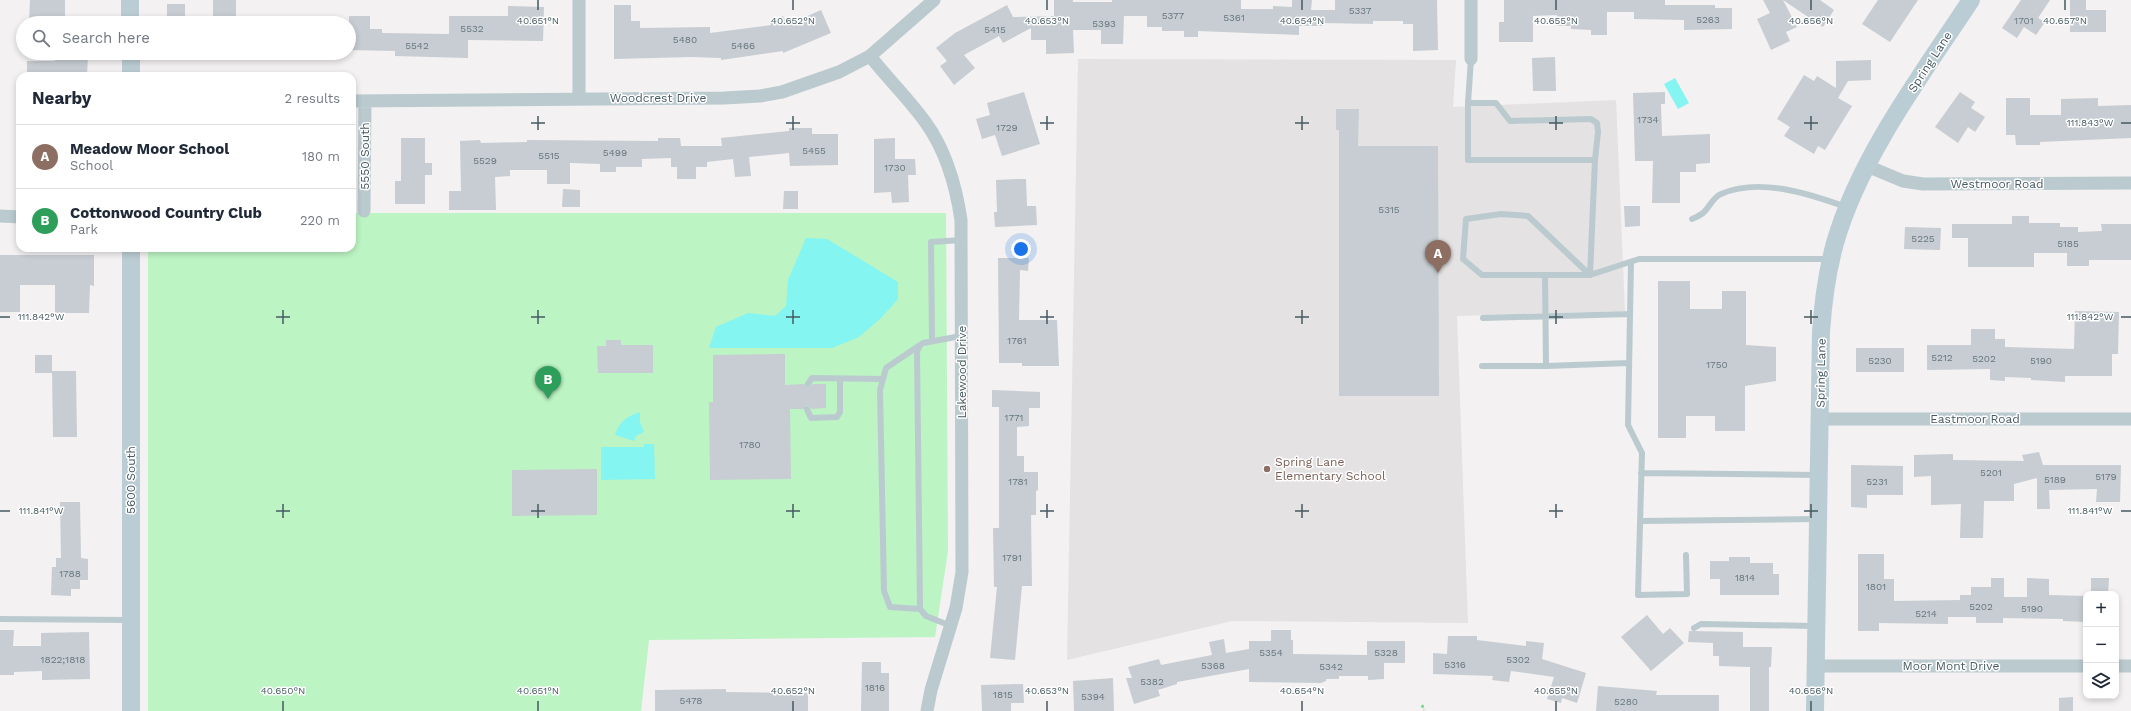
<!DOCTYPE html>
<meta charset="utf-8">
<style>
body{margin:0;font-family:"Work Sans",sans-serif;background:#f2f2f3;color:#1f2937}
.controls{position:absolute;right:12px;bottom:12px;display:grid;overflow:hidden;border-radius:8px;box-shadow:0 2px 6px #0003}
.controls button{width:36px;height:36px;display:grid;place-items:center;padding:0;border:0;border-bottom:1px solid #e0e1e3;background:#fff;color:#1f2937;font:20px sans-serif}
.you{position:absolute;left:1021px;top:249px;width:14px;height:14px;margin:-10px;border:3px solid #fff;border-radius:50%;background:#1a73e8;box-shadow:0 0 0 6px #1a73e833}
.badge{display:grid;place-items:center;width:26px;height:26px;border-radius:50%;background:#14628e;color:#fff;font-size:13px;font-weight:700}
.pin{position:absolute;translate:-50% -33px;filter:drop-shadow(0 1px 2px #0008)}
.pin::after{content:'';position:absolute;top:21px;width:14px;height:12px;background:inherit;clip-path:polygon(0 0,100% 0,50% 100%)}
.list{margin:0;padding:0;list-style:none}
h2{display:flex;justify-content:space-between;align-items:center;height:52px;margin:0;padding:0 16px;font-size:17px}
h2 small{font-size:13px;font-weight:400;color:#747a83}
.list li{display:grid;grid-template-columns:26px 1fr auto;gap:12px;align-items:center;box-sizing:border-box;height:64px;padding:0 16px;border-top:1px solid #e0e1e3}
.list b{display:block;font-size:15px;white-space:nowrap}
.list p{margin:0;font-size:13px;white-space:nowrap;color:#747a83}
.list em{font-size:13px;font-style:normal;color:#747a83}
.icon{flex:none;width:22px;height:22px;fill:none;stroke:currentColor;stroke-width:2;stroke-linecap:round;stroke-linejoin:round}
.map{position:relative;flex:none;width:2131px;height:711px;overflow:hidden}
.search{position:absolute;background:#fff;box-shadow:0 2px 6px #0003;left:16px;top:16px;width:340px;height:44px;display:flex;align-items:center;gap:10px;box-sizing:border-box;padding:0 14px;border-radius:22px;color:#747a83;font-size:15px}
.panel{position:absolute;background:#fff;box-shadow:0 2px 6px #0003;left:16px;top:72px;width:340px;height:180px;border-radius:12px}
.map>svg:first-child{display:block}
.education{fill:#e4e2e3}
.green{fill:#bcf4c4}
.water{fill:#85f5f2}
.building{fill:#c7cdd2}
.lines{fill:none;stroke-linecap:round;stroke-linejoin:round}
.path{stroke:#70d68c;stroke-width:2.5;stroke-dasharray:3 2;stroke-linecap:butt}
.lane{stroke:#bacacf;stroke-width:6}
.street{stroke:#bacacf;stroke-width:13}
.secondary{stroke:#bbcdd4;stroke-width:18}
.ticks{fill:none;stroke:#465a61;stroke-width:1.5}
.education-dot{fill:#8d6e63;stroke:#fff;stroke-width:1.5}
.labels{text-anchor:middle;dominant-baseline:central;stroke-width:3;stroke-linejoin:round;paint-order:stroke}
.number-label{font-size:10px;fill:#66777d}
.street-label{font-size:12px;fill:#465a61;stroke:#fff}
.education-label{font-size:12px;fill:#785e54;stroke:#fff;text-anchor:start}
.ticks-label{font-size:10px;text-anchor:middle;fill:#465a61;stroke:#fff;stroke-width:3;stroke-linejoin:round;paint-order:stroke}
</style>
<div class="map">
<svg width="2131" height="711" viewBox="0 0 2131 711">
<rect width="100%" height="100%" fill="#f3f1f1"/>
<path class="education" d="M1078,59L1456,60L1453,107L1616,100L1625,311L1457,316L1468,623L1232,621L1067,660Z"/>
<path class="green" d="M352,213H946L948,551L935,637L649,640L641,711H148V248H352Z"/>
<path class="water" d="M1675,78L1689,103L1678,109L1664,84Z
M806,238L827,239L898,282V299L881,318L859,337L832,348H709L716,327L748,313L775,316L786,306L788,280Z
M640,412V422L644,432L636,436L634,441L615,435C619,422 627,416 640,412Z
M644,444H654L655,479L601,480V447H644Z"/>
<path class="building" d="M30,0H65V23H29Z
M213,0H236V16L213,17Z
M1054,0H1073V2H1112V0H1241V9H1273V6L1292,7V0H1312L1311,10H1335V0H1437L1438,50L1413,51V24H1403V21H1373V24L1323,23V26H1299V35L1198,31V37H1184V31H1162V27H1147V16H1124L1123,44H1101V30H1073L1074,53L1046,54V40H1031V28L1003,43L999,36L964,55L975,68L954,85L940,66L947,61L936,48L955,33L1007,5L1013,17L1054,16Z
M1504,0H1665V5H1715V8H1732V29L1684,30V20L1634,19V12H1607V35H1591V30L1571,29V26H1557V15L1533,16V42H1499V22H1504Z
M1763,0H1783L1797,27L1786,32L1790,41L1771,50L1757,19L1770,13Z
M1783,0H1820L1834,10L1823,27Z
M1878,0H1918L1890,42L1862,24Z
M2021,0H2050L2038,18L2045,22L2036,35L2024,27L2017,38L2002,28Z
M2070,0H2086V10H2106V32H2070Z
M167,4H185V23H167Z
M614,5H631V21H640V28L710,27V33L771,25L770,22L783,16L787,25L821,10L831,33L783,53V51L721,60V58L691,57L614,59Z
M508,6L544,7L543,41L468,40V58L395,56V51L349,50V16H370V29H382V33L449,34V16H508Z
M55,55L88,56L87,76H27V61H55Z
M1555,57L1556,91H1533L1532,58Z
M1871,60V80L1848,81L1838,98L1852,106L1825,150L1818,146L1814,154L1784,136L1790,127L1777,119L1804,75L1814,81L1817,76L1836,88V61Z
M1024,92L1040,144L1002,156L995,135L982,139L976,119L990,115L987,103Z
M1665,92V104H1661L1662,136L1710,134V163L1696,164V172H1680V203H1652L1653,161H1635L1633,93Z
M1960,92L1975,102L1971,108L1985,117L1975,132L1968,127L1958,143L1935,127Z
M2006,98H2030V115H2061V99L2098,98V106L2131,105V138L2040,142V145H2016L2015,135H2006Z
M1336,109H1359L1358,146H1438L1439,396H1339V130H1336Z
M789,128H812V134H838V165L790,166L789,153L749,157L751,176L735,177L733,159L707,162V167H696V179H677V167H671V158L642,159V167H616V172H600V164L570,163V184H547V170H510V176L495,177L496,210H449V191H461L460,141L480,140L481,143L527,142V140L658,141V138H680L681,146H722L721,138L789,131Z
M401,138H425V163H432V175H425V204H395V181H401Z
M895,138V159H915L916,175H908L909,202L892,203L891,192L874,193V139Z
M1016,179H1026L1027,206H1036L1037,225L995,227L994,212H997L996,180Z
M563,189L580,190V207H562Z
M784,191H798V209H783Z
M1624,206H1640V226L1625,227Z
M2012,216H2029V223H2060V227H2078V232L2102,231L2101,224H2131V260H2089V266H2067V253H2034V267H1968V238H1952V224H2012Z
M1905,227L1941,228L1940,250L1904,249Z
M0,255H94V286L90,285L89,313H55V285H20V312H0Z
M998,258H1029L1028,271L1020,270L1019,320H1057L1059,366H1022V363H999Z
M1658,281H1690V309H1722V291H1746V345L1776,347V381L1745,386V431H1715V416H1686V438H1658Z
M2075,311L2119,312L2118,354H2112V376H2065V382L2031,380V378L2005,377V381L1990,380V369L1927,370V345H1971V329H1995V339H2005V347L2074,349Z
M606,340H621V345H653V373H598L597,346H606Z
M1856,348H1904V372H1856Z
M785,354V385L804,384L808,388L813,384H826V408L812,409L807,405L803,409H790L791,479L710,480L709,402H713V355Z
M35,355H52V373H35Z
M52,371H76L77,437H53Z
M992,390L1040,392V408H1029V426L1017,427V456H1024V472H1038V490L1036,491V515H1031L1032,586H1022L1015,660L990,658L997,587H994L993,528H999V407H992Z
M2039,452L2043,465H2121L2120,502H2096L2097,489L2049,490L2050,509H2037V478L2014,484V501H1984L1983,538H1960L1961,504L1931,505V476L1914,477V455L1953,454V460L2024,461L2022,455Z
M1851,465L1903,466V495H1867V508L1851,507Z
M597,469V515L512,516V470Z
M60,502H80L81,558L88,559V580H80V589H71V596L51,595L52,567H56V558H61Z
M1858,554H1884V579H1894V601L1960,600V595H1971V587H1991V578H2004V597H2027V578L2049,579V595L2086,596V622L2063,621V619L2003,618V623H1976V617H1948V624L1879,623V631H1858Z
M1729,557H1750V563H1773V574H1779V595H1720V579H1710V561H1729Z
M2091,578H2109L2108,594H2091Z
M1647,615L1663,634L1670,628L1684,643L1651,671L1621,637Z
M0,630H14L13,646H41V633L89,632L90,679L42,680V671L14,672V675H0Z
M1271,630H1291V640H1293V654L1367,655V641H1405V663H1384V679L1368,680V676H1339V679H1326V681L1321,683L1249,682V669L1177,682V684L1158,690L1160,696L1134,704L1126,678H1132L1128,667L1159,659L1161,665L1212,655L1209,642L1224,639L1226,653L1249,649V641H1271Z
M1689,631L1743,632V647H1772L1771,667H1769V711H1750V667L1719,666V656H1713V643L1688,642Z
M1448,636H1477V640L1526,646V641L1544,643L1542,659L1586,673L1577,703L1562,698L1561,703L1547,699L1554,677L1511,671L1509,682L1492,680L1493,676L1433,674V653L1447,654Z
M862,662H881V673H889V711H861Z
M1113,678L1114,711H1074L1073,681Z
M1023,684L1024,703H1011V711H982L981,685Z
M1598,686L1657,691L1656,695H1719V711H1596Z
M726,689V692L808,693V711H655V690Z
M2073,697V711H2059V698Z"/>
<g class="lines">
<path class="path" d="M1422,705L1424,710"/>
<path class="lane" d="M1471,59L1468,103V160H1595
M1468,103H1496L1510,121L1591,119L1597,123L1598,132L1595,160L1590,275L1528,216L1501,214L1466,219L1463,259L1482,275H1590L1639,259H1829
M1692,219C1695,218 1699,216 1703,213C1709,208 1713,197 1721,194C1760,177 1810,194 1846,207
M1631,262L1628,425L1642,453L1638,595L1687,594L1686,555
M1483,318L1630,314
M932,340L931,242L962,240
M920,346L917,351L920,609L926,616L951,626
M1482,366H1546L1545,275
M1546,366L1629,363
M808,384L812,378L883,379
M807,409L811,418L837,417L840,412V379
M1641,473L1817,475
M1640,521L1816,519
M920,609L890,607L884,591L880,390L886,368L923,343L961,336
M0,619L130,620
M1694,628L1701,624L1814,626"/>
<path class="street" d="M870,56C888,79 909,99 926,123C946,151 956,186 961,220L962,572L956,608L931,690L927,711
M1471,59V0
M579,98V0
M352,101L724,98L760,96L782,92L839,72L870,56L934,0
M1867,166L1903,181L1923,184L2131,183
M364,211L365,101
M0,216L20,217
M1820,419H2131
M1815,666H2086
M2116,666H2131"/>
<path class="secondary" d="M130,0V23
M131,53V76
M131,248V711
M1815,711L1821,332C1823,302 1827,272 1835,243C1859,158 1923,73 1971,0"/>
</g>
<path class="ticks" d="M538,0V10M793,0V10M1047,0V10M1302,0V10M1556,0V10M1811,0V10M2065,0V10M538,116V130M793,116V130M1047,116V130M1302,116V130M1556,116V130M1811,116V130M531,123H545M786,123H800M1040,123H1054M1295,123H1309M1549,123H1563M1804,123H1818M2121,123H2131M283,310V324M538,310V324M793,310V324M1047,310V324M1302,310V324M1556,310V324M1811,310V324M0,317H10M276,317H290M531,317H545M786,317H800M1040,317H1054M1295,317H1309M1549,317H1563M1804,317H1818M2121,317H2131M283,504V518M538,504V518M793,504V518M1047,504V518M1302,504V518M1556,504V518M1811,504V518M0,511H10M276,511H290M531,511H545M786,511H800M1040,511H1054M1295,511H1309M1549,511H1563M1804,511H1818M2121,511H2131M283,701V711M538,701V711M793,701V711M1047,701V711M1302,701V711M1556,701V711M1811,701V711"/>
<circle class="education-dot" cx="1267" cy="469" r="4"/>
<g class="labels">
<g class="number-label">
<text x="1360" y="10">5337</text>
<text x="1173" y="15">5377</text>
<text x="1234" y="17">5361</text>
<text x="1708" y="19">5263</text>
<text x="2024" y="20">1701</text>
<text x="1104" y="23">5393</text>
<text x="472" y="28">5532</text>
<text x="995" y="29">5415</text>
<text x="685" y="39">5480</text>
<text x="417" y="45">5542</text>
<text x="743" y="45">5466</text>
<text x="1648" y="119">1734</text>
<text x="1007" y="127">1729</text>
<text x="814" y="150">5455</text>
<text x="615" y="152">5499</text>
<text x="549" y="155">5515</text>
<text x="485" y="160">5529</text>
<text x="895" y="167">1730</text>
<text x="1389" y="209">5315</text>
<text x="1923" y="238">5225</text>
<text x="2068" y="243">5185</text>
<text x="1017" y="340">1761</text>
<text x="1942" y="357">5212</text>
<text x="1984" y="358">5202</text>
<text x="1880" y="360">5230</text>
<text x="2041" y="360">5190</text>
<text x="1717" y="364">1750</text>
<text x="1014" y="417">1771</text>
<text x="750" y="444">1780</text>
<text x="1991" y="472">5201</text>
<text x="2106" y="476">5179</text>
<text x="2055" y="479">5189</text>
<text x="1018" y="481">1781</text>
<text x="1877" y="481">5231</text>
<text x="1012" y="557">1791</text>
<text x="70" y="573">1788</text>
<text x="1745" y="577">1814</text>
<text x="1876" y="586">1801</text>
<text x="1981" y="606">5202</text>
<text x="2032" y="608">5190</text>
<text x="1926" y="613">5214</text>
<text x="1271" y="652">5354</text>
<text x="1386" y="652">5328</text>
<text x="63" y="659">1822;1818</text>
<text x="1518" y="659">5302</text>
<text x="1455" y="664">5316</text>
<text x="1213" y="665">5368</text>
<text x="1331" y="666">5342</text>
<text x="1152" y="681">5382</text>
<text x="875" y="687">1816</text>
<text x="1003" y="694">1815</text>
<text x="1093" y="696">5394</text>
<text x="691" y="700">5478</text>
<text x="1626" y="701">5280</text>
</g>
<g class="street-label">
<text transform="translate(1930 62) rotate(-57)">Spring Lane</text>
<text x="658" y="98">Woodcrest Drive</text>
<text transform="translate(365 156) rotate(-90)">5550 South</text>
<text x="1997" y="184">Westmoor Road</text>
<text transform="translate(962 372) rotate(-90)">Lakewood Drive</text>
<text transform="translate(1821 373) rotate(-89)">Spring Lane</text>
<text x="1975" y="419">Eastmoor Road</text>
<text transform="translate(131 480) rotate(-90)">5600 South</text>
<text x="1951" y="666">Moor Mont Drive</text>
</g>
<g class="education-label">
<text x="1275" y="462">Spring Lane<tspan x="1275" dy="14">Elementary School</tspan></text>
</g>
</g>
<g class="ticks-label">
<text x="538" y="24">40.651°N</text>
<text x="793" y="24">40.652°N</text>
<text x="1047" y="24">40.653°N</text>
<text x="1302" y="24">40.654°N</text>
<text x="1556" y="24">40.655°N</text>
<text x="1811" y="24">40.656°N</text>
<text x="2065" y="24">40.657°N</text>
<text x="2090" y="126">111.843°W</text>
<text x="2090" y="320">111.842°W</text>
<text x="41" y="320">111.842°W</text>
<text x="2090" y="514">111.841°W</text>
<text x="41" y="514">111.841°W</text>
<text x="283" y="694">40.650°N</text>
<text x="538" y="694">40.651°N</text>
<text x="793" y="694">40.652°N</text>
<text x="1047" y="694">40.653°N</text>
<text x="1302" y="694">40.654°N</text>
<text x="1556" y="694">40.655°N</text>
<text x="1811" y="694">40.656°N</text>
</g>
</svg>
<div class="controls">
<button>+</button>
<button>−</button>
<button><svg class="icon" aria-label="layers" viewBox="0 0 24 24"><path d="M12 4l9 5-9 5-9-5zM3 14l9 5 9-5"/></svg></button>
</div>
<div class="you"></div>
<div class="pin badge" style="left:1438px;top:273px;background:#8d6e63">A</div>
<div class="pin badge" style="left:548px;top:399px;background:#2e9e5b">B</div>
<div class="search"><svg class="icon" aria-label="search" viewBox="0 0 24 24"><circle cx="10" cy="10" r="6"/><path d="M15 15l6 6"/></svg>Search here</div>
<section class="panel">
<h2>Nearby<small>2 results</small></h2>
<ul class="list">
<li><span class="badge" style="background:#8d6e63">A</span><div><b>Meadow Moor School</b><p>School</p></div><em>180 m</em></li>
<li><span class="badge" style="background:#2e9e5b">B</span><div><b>Cottonwood Country Club</b><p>Park</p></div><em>220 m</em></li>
</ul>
</section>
</div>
